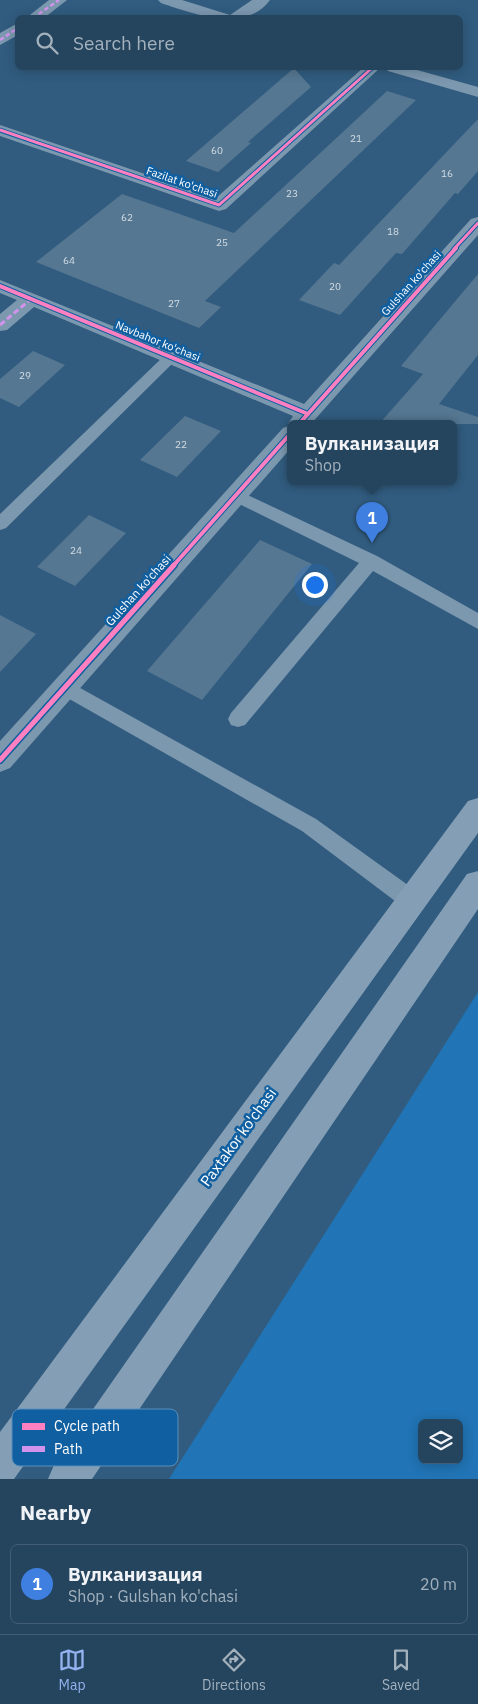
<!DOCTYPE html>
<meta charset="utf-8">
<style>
body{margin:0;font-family:"IBM Plex Sans",sans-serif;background:#2d4c65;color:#f1f3f6}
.controls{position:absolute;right:15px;bottom:15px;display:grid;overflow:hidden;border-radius:8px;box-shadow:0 2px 12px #0003}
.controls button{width:45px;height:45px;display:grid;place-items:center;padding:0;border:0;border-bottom:1px solid #425d74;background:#25455f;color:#f1f3f6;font:25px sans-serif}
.you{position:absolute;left:314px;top:584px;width:18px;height:18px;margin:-12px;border:4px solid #fff;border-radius:50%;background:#1a73e8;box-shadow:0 0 0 8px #1a73e833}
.badge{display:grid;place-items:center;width:32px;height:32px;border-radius:50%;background:#95b2f1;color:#fff;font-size:16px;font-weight:700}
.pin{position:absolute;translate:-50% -41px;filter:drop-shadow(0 1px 2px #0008)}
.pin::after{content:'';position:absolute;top:26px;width:18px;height:15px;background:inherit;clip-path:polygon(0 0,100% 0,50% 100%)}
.popup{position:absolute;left:287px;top:420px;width:170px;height:65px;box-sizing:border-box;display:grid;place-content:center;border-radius:8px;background:#25455f;filter:drop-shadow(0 1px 4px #0005);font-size:16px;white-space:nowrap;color:#a3b1bd}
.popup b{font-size:19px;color:#f1f3f6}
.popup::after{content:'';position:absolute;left:50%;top:100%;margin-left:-10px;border:10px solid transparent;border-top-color:#25455f}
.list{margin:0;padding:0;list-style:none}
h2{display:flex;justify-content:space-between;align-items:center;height:65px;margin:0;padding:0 20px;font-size:21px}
h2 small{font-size:16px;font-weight:400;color:#a3b1bd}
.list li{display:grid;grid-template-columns:32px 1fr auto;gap:15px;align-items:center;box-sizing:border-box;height:80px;margin:0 10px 10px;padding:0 10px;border:1px solid #425d74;border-radius:8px}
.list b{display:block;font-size:19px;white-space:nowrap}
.list p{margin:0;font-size:16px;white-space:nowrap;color:#a3b1bd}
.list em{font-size:16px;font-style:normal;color:#a3b1bd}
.icon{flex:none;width:28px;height:28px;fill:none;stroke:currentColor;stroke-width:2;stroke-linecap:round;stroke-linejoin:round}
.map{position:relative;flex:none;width:478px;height:1479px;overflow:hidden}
.search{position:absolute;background:#25455f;box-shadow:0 2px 12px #0003;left:15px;right:15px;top:15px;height:55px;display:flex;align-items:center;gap:12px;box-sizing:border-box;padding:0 18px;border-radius:8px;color:#a3b1bd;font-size:19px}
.sheet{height:155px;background:#25455f}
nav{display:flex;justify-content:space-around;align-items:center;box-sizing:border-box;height:70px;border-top:1px solid #425d74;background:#25455f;font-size:14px;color:#a3b1bd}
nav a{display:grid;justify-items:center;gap:2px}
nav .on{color:#95b2f1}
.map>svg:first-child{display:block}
.green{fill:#2174b5;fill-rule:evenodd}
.building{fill:#557792}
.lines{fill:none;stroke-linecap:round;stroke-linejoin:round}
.service{fill:#7c98af;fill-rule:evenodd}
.minor{fill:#7c98af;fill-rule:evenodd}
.secondary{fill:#849fb5;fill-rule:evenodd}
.quiet-far1{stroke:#d193ec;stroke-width:2.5;stroke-dasharray:4.5 2.5;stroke-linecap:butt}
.quiet{stroke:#d193ec;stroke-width:3;stroke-dasharray:6 3;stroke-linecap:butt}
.cycleway-far2-casing{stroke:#105fa0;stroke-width:5}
.cycleway-far1-casing{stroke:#105fa0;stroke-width:6}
.cycleway-casing{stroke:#105fa0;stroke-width:8}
.cycleway-far2{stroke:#ff80c0;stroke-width:3}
.cycleway-far1{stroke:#ff80c0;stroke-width:4}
.cycleway{stroke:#ff80c0;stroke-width:5}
.labels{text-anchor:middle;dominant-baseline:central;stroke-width:5;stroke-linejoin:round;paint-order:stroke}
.number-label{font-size:10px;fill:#d4dde4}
.far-street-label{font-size:11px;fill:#fff;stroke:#105fa0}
.street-label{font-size:12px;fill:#fff;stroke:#105fa0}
.near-street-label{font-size:15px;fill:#fff;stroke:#105fa0}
.key{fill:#105fa0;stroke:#588fbc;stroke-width:1}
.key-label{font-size:14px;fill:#fff}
</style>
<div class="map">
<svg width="478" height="1479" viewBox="0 0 478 1479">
<rect width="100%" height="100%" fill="#315c7f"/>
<path class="green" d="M478,992V1479H169ZM422,1423H459V1460H422Z"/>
<path class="building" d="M294,68L311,87L248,142L251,143L218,172L186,161Z
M387,91L416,100L205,301L221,307L199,328L36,262L122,194L234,233Z
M478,119V171L458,194L455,193L402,254L396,253L340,315L299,300L334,263L339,265Z
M478,274V355L439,404L478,417V424H379L423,374L401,366Z
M33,351L65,365L19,407L0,398V379Z
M185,416L221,431L177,477L140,460Z
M89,515L126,533L75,586L37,567Z
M260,540L312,564L202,700L147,671Z
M0,615L36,634L0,672Z"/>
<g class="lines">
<path class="service" d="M171,352L176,354L179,357L176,360L6,528L0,530V514L166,354Z
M235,489L377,556L478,613V629L373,571L245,725L238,727L231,725L228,719L231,713L359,563L229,499L226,495L229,491Z
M64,679L316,819L419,893L422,900L419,907L411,910L403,907L302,831L57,692L54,687L57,682Z"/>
<path class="minor" d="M49,0H67L44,18H26Z
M158,0H182L230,15L252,0H270C246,34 191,13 161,3Z
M18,23V35L0,45V33Z
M363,68H380L226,209L219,211L0,136V125L216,198Z
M386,68H410L478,87V97L388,71Z
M478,217V235L311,424H291V448L10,768L0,772V741L283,428L289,426L288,424L293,416L34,307L7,330L0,331V314L17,300L0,293V280L304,404L471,219Z"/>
<path class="secondary" d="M478,798V833L14,1479H0V1432L468,801Z
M478,871V909L92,1479H48L54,1465L467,874Z"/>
<path class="quiet-far1" d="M33,18L59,0
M0,40L18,28"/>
<path class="quiet" d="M0,325L31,299"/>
<g class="cycleway-far2-casing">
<path id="cycleway-far2" d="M0,130L219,205L372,68
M454,249L478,223"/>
</g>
<g class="cycleway-far1-casing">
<path id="cycleway-far1" d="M0,286L308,414
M299,424L456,248
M173,566L291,433"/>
</g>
<g class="cycleway-casing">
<path id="cycleway" d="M0,760L174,565"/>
</g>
<use href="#cycleway-far2" class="cycleway-far2"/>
<use href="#cycleway-far1" class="cycleway-far1"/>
<use href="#cycleway" class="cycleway"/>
</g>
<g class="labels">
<g class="number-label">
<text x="356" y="138">21</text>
<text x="217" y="150">60</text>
<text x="447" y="173">16</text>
<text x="292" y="193">23</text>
<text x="127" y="217">62</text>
<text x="393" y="231">18</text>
<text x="222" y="242">25</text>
<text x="69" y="260">64</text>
<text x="335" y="286">20</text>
<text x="174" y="303">27</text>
<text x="25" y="375">29</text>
<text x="181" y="444">22</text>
<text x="76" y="550">24</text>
</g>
<g class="far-street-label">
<text transform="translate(182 182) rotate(19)">Fazilat ko'chasi</text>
<text transform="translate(411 283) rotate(-48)">Gulshan ko'chasi</text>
<text transform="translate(158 341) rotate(22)">Navbahor ko'chasi</text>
</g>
<g class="street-label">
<text transform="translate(138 590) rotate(-48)">Gulshan ko'chasi</text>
</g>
<g class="near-street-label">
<text transform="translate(238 1137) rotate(-54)">Paxtakor ko'chasi</text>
</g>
</g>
<rect x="12" y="1409" width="166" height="57" rx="8" class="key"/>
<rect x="22" y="1423" width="23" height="7" fill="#ff80c0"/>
<rect x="22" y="1446" width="23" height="6" fill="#d193ec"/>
<g class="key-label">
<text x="54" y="1431">Cycle path</text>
<text x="54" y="1454">Path</text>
</g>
</svg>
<div class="controls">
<button><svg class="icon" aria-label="layers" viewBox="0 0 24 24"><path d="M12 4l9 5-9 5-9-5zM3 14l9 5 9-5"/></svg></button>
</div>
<div class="you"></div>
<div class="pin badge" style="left:372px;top:543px;background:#3f7fe0">1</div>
<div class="popup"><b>Вулканизация</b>Shop</div>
<div class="search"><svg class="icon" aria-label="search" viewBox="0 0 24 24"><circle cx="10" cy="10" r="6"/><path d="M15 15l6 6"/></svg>Search here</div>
</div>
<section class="sheet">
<h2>Nearby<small></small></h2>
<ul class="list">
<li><span class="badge" style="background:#3f7fe0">1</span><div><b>Вулканизация</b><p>Shop · Gulshan ko'chasi</p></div><em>20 m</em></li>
</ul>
</section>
<nav>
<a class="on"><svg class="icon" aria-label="map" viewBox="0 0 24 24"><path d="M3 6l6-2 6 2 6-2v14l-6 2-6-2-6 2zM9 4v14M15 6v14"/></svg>Map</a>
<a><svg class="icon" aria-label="directions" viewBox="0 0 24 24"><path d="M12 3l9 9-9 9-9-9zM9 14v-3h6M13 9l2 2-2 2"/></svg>Directions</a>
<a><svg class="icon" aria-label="saved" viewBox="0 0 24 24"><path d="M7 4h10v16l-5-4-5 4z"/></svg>Saved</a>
</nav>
